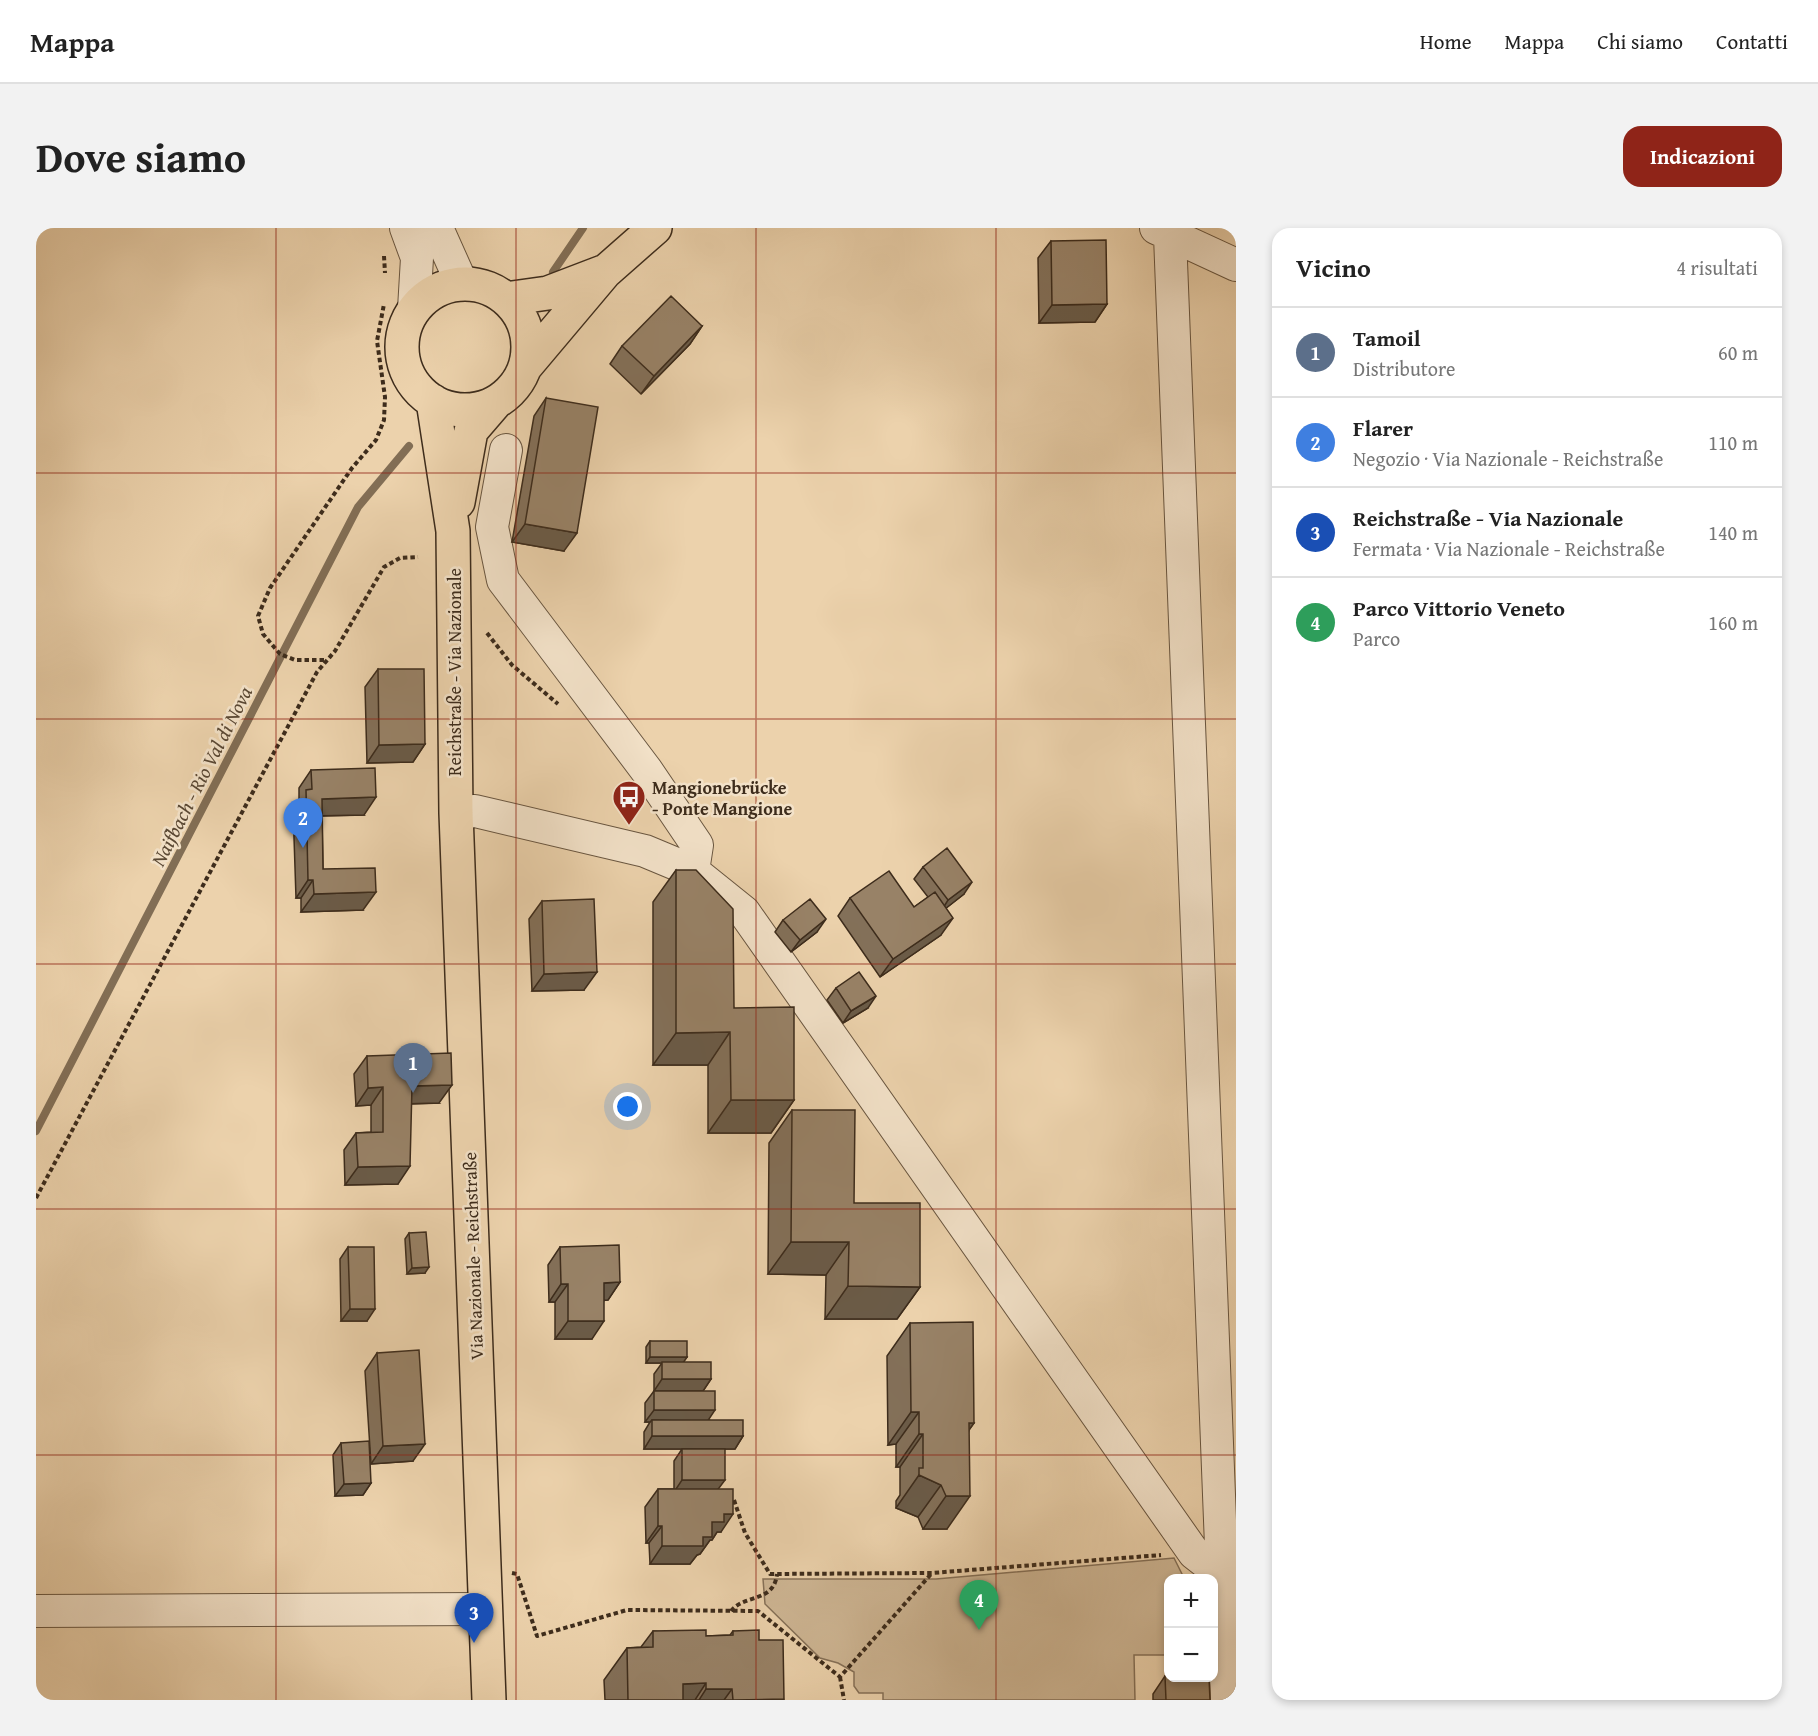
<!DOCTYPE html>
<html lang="it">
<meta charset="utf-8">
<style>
body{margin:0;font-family:"Gentium Book Plus",serif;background:#f2f2f2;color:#222}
.controls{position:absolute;right:18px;bottom:18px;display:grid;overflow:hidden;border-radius:12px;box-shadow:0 3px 9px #0003}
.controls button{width:54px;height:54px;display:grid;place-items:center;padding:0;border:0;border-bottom:2px solid #e0e0e0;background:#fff;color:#222;font:30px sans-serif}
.you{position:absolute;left:592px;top:879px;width:21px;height:21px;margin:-15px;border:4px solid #fff;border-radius:50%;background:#1a73e8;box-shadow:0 0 0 9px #1a73e833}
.badge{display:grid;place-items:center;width:39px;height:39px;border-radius:50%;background:#8f2418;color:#fff;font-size:20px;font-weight:700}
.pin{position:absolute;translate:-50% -50px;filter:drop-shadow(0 2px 3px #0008)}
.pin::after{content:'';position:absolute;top:32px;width:21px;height:18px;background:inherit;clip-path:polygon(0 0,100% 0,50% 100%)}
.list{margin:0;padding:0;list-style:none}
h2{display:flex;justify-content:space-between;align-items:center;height:78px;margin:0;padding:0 24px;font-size:26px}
h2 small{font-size:20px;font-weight:400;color:#767676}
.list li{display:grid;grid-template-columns:39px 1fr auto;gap:18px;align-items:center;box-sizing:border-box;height:90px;padding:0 24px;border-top:2px solid #e0e0e0}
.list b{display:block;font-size:22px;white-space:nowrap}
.list p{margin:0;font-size:20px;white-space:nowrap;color:#767676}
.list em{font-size:20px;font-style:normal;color:#767676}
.map{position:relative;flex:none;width:1200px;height:1472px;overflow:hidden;border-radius:18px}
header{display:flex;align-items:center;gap:36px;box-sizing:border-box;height:84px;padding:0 30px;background:#fff;border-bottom:2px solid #e0e0e0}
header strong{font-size:28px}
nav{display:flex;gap:33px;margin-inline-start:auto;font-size:21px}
.intro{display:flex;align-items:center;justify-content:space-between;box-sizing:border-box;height:144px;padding:0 36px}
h1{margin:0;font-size:42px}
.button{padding:15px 27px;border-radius:18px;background:#8f2418;color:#fff;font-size:21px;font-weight:700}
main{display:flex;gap:36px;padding:0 36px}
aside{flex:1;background:#fff;border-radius:18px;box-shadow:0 3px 9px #0003}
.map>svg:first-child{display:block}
.green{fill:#ceb694;stroke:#867158;stroke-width:1.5}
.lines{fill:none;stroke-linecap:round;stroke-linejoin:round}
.stream{stroke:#826e55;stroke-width:8}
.minor-casing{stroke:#695640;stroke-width:34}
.major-casing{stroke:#3d2c1c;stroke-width:36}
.path{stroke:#3d2c1c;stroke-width:4;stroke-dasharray:4.5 3;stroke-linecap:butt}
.minor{stroke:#f3e2c9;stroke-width:32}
.major{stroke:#ecd2ac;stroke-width:33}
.wall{fill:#837059;stroke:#3d2c1c;stroke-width:1.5}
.shaded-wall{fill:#6a5b48;stroke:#3d2c1c;stroke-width:1.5}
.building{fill:#988267;stroke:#3d2c1c;stroke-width:1.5}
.grid{fill:none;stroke:#8f2418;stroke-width:1.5;stroke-opacity:0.55}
.labels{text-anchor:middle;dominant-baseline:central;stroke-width:5;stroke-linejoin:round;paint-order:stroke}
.street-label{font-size:18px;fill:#3d2c1c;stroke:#f3e2c9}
.poi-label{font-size:18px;font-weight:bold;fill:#3d2c1c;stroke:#f3e2c9;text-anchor:start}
.water-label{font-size:20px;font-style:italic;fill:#5a4834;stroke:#f3e2c9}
</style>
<header>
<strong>Mappa</strong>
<nav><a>Home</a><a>Mappa</a><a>Chi siamo</a><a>Contatti</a></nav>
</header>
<div class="intro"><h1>Dove siamo</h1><a class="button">Indicazioni</a></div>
<main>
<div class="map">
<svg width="1200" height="1472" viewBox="0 0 1200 1472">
<rect width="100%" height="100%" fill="#ecd2ac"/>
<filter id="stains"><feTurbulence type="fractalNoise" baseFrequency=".00333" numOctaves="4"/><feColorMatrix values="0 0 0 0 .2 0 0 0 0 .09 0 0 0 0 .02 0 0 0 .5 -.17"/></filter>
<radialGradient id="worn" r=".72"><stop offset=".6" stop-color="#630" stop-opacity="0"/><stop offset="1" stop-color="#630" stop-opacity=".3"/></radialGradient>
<path class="green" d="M1138,1330L1148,1350H1132V1427H1098L1099,1472H847V1465H823L818,1458V1444L802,1435L784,1430L729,1376L727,1351H900Z"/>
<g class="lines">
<path class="stream" d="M517,44L547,0
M0,903L322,279L373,218"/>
<g class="minor-casing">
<path id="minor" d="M370,0L381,30L378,81
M401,0L426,56
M1120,0L1200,37
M1134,8L1191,1472
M470,222L456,299L467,352L611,543L661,617L657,643
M420,585L439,583L609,623L657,643L708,684L1158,1325L1185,1346
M0,1383L450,1381"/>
</g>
<g class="major-casing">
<path id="major" d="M366 119a63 63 0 1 1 126 0a63 63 0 1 1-126 0Z
M470,71L512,65L567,44
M489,139L569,44L619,0
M397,173L417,303L420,585L453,1472
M422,274L435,203L460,174"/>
</g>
<path class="path" d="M348,28L349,45
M451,405L476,437L522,476
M288,432H259L244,426L227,406L222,388L234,360L316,240L340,212L348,192L349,169L341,113L348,76
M0,970L281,444L299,423L348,339L364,330L382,329
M698,1272L709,1305L734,1346L896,1345L1125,1327
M476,1345L481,1346L501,1408L591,1382L722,1383L804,1449L896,1345
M695,1383C708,1366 738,1375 741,1346
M804,1449L808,1472"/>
<use href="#minor" class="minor"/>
<use href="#major" class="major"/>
</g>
<path class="wall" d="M1015,13L1071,76L1059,94L1003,95L1002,30Z
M666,98L654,116L605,166L574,136L586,118Z
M510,170L528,323L476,314L498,188Z
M342,441L389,516L377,534L331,535L329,459Z
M275,542L328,587L286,588L287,641L327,682L265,684V670H260L257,579L263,571V560Z
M887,639L928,666L910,680L905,707L844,749L802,688L814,670L878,679L892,669L878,651Z
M640,642L698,780L758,872L735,905H672V837H617V674Z
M506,673L548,762L496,763L493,691Z
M747,692L781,704L755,724L739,704Z
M800,760L832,780L807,795L791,772Z
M331,828L403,875L375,876L362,956L309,957L308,922L320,905L335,904V877L320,878L318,846Z
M756,882L818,975L884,1059L861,1091H789L790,1047L732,1046L733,915Z
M373,1005L389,1045L371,1046L369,1011Z
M312,1019L331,1093H305L304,1031Z
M524,1019L584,1054L572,1072H568L556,1111H519V1074H513L512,1037Z
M874,1095L938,1195L933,1202L911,1301H887L882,1289L860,1280V1273L864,1267V1239H860V1216L852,1217L851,1128Z
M614,1113L651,1129L647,1134L675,1151L667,1163L673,1192L707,1208L699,1221H608V1204L614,1194H609V1175L618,1163V1146L626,1135H610V1119Z
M341,1125L377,1233L335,1236L329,1143Z
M305,1215L335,1255L327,1267L299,1268L297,1227Z
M646,1221L682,1261L685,1304H681L676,1312H674L664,1326L661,1327L654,1336H614L613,1315H610L609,1279L622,1261H638V1233Z
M617,1403L670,1408L694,1407L697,1403L723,1412L748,1472H569L568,1452L591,1420L605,1419Z
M1129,1448L1174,1472H1117V1466Z"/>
<path class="shaded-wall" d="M1071,76L1059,94L1003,95L1016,77Z
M666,98L654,116L605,166L618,148Z
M489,296L541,305L528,323L476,314Z
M389,516L377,534L331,535L343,517Z
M340,569L328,587L273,588L286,571Z
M272,652H277L265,670H260Z
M936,654L928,666L904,685L912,672Z
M340,664L327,682L265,684L278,666Z
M917,690L905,707L844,749L857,731Z
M790,691L781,704L755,724L764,712Z
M561,744L548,762L496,763L508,746Z
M840,768L832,780L807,795L815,783Z
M694,804L672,837H617L640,805Z
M416,857L403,875L363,876L376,858Z
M347,859L335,877L320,878L332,860Z
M695,872H758L735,905H672Z
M374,938L362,956L309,957L322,939Z
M755,1014H813L790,1047L732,1046Z
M393,1039L389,1045L371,1046L376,1040Z
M584,1054L572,1072L556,1073L568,1055Z
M525,1056H532L519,1074H513Z
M812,1058L884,1059L861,1091H789Z
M314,1081H339L331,1093H305Z
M532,1093H568L556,1111H519Z
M614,1129H651L647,1135H610Z
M626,1151H675L667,1163H618Z
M618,1182H679L671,1194L616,1192L614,1194H609Z
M875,1184H883L860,1216L852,1217Z
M933,1195H938L915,1227Z
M883,1206H887L864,1239H860Z
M616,1208H707L699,1221H608Z
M389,1216L377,1233L335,1236L347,1218Z
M883,1247L905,1257L882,1289L860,1280Z
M646,1252H689L680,1264H638Z
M335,1255L327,1267L299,1268L308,1256Z
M910,1268H934L911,1301H887Z
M688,1286H697L685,1304H681L676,1312H674L664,1326L661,1327L654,1336H614L626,1318L676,1294Z
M622,1298H626L613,1315H610Z
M670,1455L659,1472H636L647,1456Z
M670,1461H696L688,1472H663Z"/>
<path class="building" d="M1070,12L1071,76L1016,77L1015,13Z
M635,68L666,98L618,148L586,118Z
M510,170L562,179L541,305L489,296Z
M342,441H388L389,516L343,517Z
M339,540L340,569L286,571L287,641L339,640L340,664L278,666L277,652H272L270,562L276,561L275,542Z
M911,620L936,654L912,672L887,639Z
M640,642H660L697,681L698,780L758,779V872H695L694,804L640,805Z
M853,643L878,679L899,664L917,690L857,731L814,670Z
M558,671L561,744L508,746L506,673Z
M774,671L790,691L764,712L747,692Z
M823,744L840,768L815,783L800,760Z
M415,825L416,857L376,858L374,938L322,939L320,905L347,904V859L332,860L331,828Z
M756,882H819L818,975H884V1059L812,1058L813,1014H755Z
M390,1004L393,1039L376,1040L373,1005Z
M583,1017L584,1054L568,1055V1093H532V1056H525L524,1019Z
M312,1019H338L339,1081H314Z
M937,1094L938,1195H933L934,1268H910L905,1257L883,1247V1240H887V1206H883V1184H875L874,1095Z
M614,1113H651V1129H614Z
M383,1122L389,1216L347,1218L341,1125Z
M626,1134H675V1151H626Z
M618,1163H679V1182H618Z
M616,1192H707V1208H616Z
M333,1213L335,1255L308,1256L305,1215Z
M646,1221H689V1252H646Z
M622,1261H697V1286H688V1294H676V1309H667V1318H626V1298H622Z
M670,1402V1408L697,1407V1403L723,1402V1412H747L748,1471L697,1472L696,1461H670V1455L647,1456V1472H592L591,1420L617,1419V1403Z
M1129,1448H1132V1449H1173L1174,1472H1130Z"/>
<path class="grid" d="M240,0V1472M480,0V1472M720,0V1472M960,0V1472M0,245H1200M0,491H1200M0,736H1200M0,981H1200M0,1227H1200"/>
<defs>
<g id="bus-pin" transform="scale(1.725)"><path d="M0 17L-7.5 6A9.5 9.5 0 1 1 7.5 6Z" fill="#8f2418" stroke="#f3e2c9"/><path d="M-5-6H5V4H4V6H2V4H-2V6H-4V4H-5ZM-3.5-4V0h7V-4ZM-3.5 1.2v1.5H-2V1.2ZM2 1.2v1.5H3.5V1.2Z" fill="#fff"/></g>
</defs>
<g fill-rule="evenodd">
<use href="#bus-pin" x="593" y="569"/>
</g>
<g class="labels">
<g class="street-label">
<text transform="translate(418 444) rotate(-90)">Reichstraße - Via Nazionale</text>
<text transform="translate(437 1028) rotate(-92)">Via Nazionale - Reichstraße</text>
</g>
<g class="poi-label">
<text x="616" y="559">Mangionebrücke<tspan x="616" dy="21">- Ponte Mangione</tspan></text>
</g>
<g class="water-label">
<text transform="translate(165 548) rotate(-63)">Naifbach - Rio Val di Nova</text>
</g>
</g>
<rect width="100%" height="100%" filter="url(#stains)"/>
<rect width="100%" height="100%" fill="url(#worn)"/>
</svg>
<div class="controls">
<button>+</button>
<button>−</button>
</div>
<div class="you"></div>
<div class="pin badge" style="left:377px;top:865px;background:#5c6f8a">1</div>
<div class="pin badge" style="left:267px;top:620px;background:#3f7fe0">2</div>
<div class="pin badge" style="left:438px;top:1415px;background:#1a4fb4">3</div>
<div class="pin badge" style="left:943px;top:1402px;background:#2e9e5b">4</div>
</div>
<aside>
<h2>Vicino<small>4 risultati</small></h2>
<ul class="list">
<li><span class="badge" style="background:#5c6f8a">1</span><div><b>Tamoil</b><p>Distributore</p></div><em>60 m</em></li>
<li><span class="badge" style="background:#3f7fe0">2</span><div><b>Flarer</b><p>Negozio · Via Nazionale - Reichstraße</p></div><em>110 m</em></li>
<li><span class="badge" style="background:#1a4fb4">3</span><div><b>Reichstraße - Via Nazionale</b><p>Fermata · Via Nazionale - Reichstraße</p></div><em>140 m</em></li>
<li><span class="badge" style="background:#2e9e5b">4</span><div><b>Parco Vittorio Veneto</b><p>Parco</p></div><em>160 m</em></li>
</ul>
</aside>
</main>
